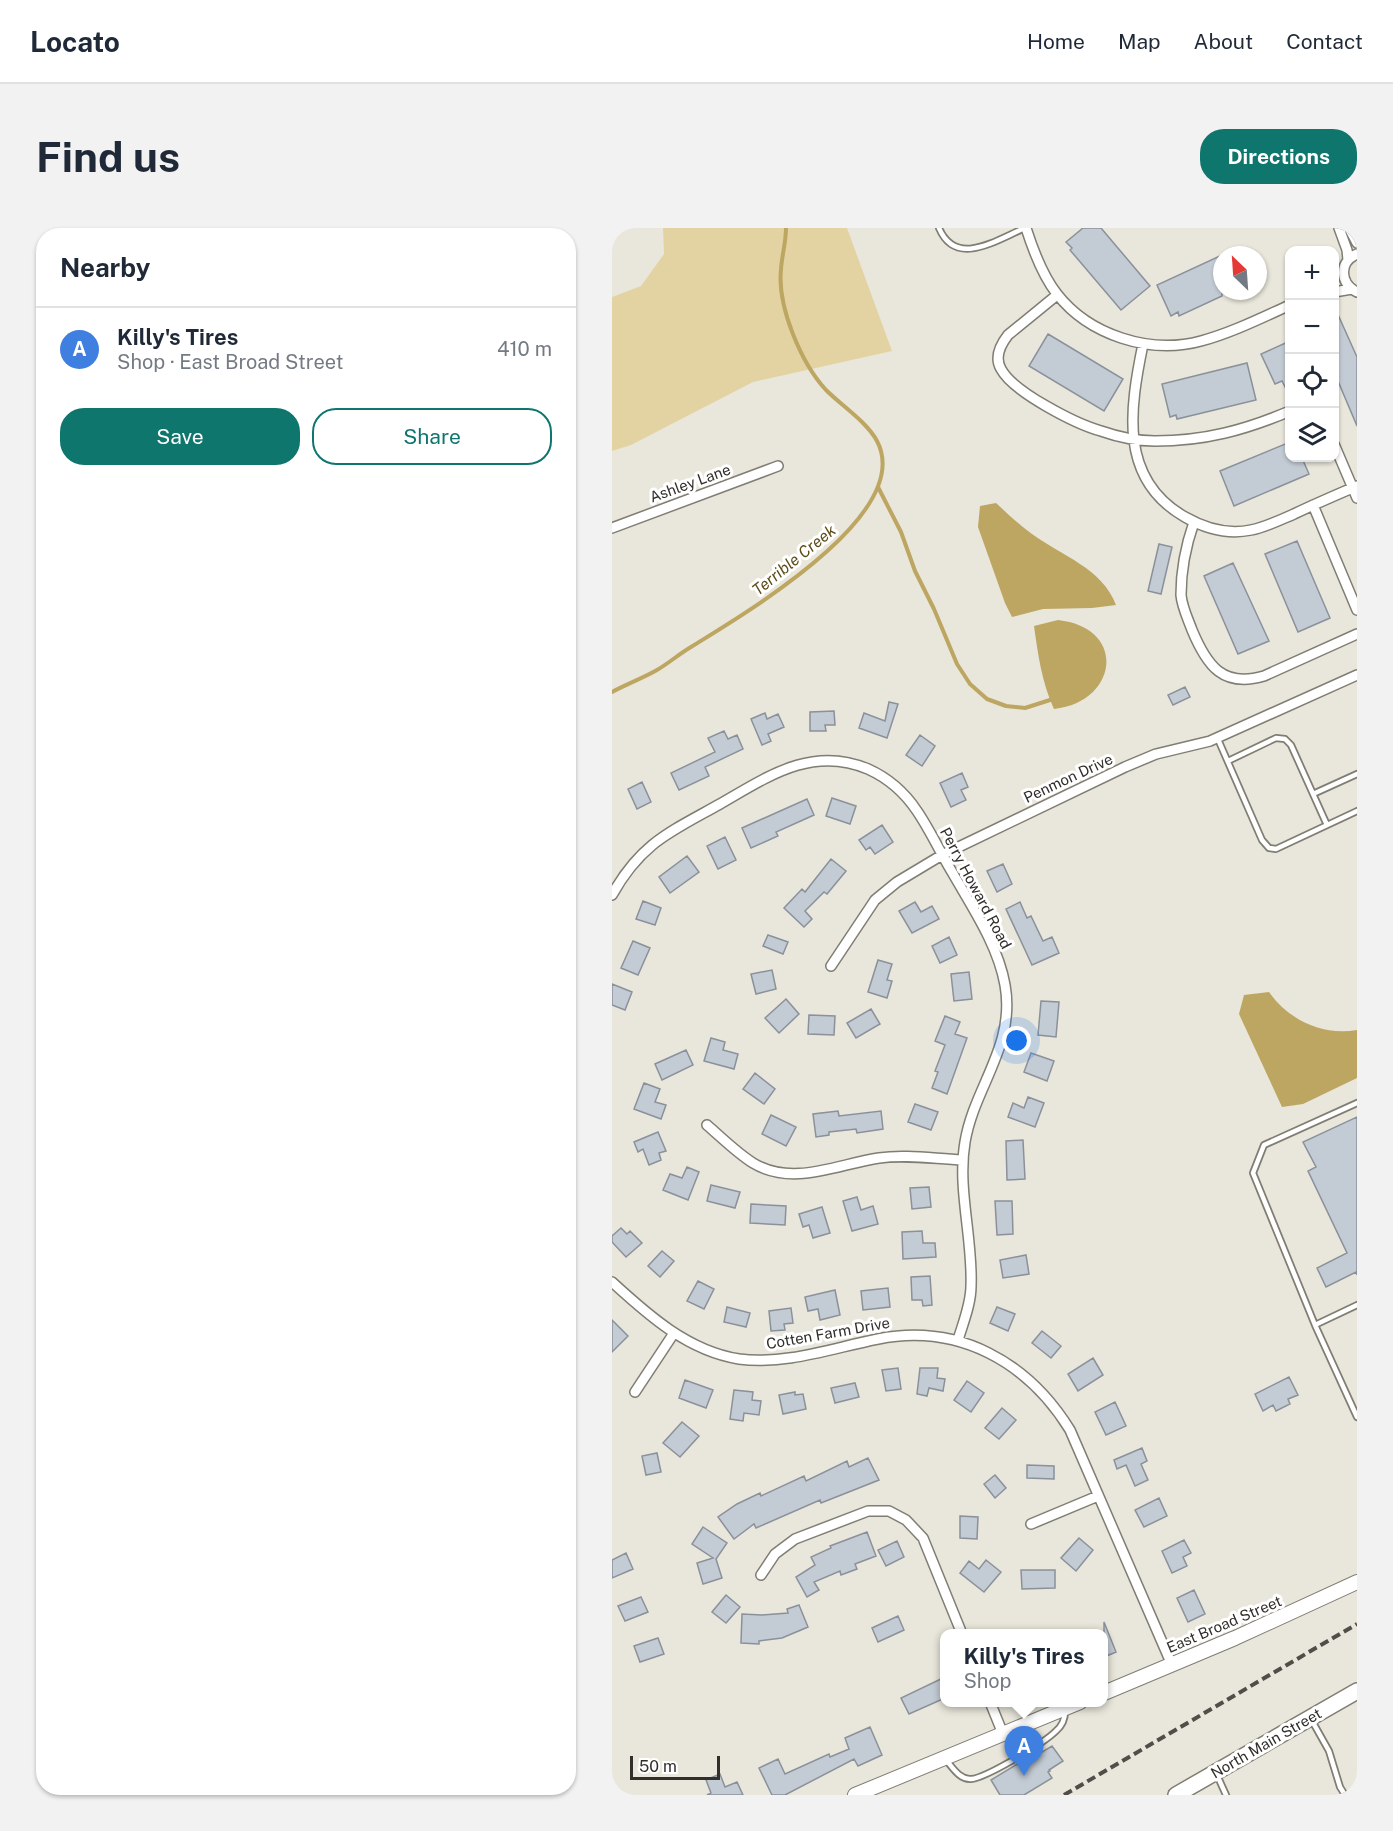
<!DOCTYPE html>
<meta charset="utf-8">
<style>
body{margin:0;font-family:"Public Sans",sans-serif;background:#f2f2f3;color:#1f2937}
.controls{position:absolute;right:18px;top:18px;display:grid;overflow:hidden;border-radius:12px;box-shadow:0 2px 4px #0004}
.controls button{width:54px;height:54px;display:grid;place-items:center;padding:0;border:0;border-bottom:2px solid #e0e1e3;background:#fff;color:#1f2937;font:30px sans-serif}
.compass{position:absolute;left:601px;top:18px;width:54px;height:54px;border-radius:50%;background:#fff;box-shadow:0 2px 4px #0004;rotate:335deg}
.scale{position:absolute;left:18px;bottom:15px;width:90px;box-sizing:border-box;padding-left:6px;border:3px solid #312f2b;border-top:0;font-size:16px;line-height:21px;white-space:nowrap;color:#312f2b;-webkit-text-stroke:4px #fff;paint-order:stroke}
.you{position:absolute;left:405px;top:813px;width:21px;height:21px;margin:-15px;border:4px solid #fff;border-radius:50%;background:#1a73e8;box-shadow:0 0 0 9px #1a73e833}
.badge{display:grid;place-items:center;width:39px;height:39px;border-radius:50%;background:#0f766e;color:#fff;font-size:20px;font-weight:700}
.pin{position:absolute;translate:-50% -50px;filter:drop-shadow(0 2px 3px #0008)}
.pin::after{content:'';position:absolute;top:32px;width:21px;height:18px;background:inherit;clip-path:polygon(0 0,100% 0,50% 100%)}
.popup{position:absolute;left:328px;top:1401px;width:168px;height:78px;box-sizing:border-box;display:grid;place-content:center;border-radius:12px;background:#fff;filter:drop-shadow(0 2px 4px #0005);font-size:20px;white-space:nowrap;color:#747a83}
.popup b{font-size:22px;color:#1f2937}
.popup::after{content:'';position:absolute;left:50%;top:100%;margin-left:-12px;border:12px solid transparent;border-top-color:#fff}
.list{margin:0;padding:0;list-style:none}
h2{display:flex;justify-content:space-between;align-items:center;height:78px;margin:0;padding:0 24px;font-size:26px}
h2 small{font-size:20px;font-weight:400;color:#747a83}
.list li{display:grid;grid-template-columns:39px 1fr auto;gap:18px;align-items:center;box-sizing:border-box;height:84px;padding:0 24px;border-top:2px solid #e0e1e3}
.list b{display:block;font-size:22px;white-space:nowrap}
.list p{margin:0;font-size:20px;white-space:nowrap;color:#747a83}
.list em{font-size:20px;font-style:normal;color:#747a83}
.actions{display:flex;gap:12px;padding:18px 24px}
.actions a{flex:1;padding:14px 0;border:2px solid #0f766e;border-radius:24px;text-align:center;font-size:21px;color:#0f766e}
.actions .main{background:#0f766e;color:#fff}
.icon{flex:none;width:33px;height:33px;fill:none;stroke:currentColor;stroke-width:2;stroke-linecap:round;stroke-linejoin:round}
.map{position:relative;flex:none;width:745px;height:1567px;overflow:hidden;border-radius:24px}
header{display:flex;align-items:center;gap:36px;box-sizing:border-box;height:84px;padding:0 30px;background:#fff;border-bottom:2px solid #e0e1e3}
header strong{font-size:28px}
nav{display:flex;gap:33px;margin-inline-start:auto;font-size:21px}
.intro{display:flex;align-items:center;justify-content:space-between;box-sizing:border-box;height:144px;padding:0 36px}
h1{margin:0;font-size:42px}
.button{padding:15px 27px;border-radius:24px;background:#0f766e;color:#fff;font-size:21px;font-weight:700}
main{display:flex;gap:36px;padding:0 36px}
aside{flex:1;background:#fff;border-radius:24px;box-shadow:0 2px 4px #0004}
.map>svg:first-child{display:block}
.green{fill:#e4d3a2}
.water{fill:#bda661}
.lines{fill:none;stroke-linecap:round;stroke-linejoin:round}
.stream{stroke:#bda661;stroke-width:4}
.building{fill:#c3cbd4;stroke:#8a919a;stroke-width:1.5}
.lane-casing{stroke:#807d73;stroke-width:8}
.street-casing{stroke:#807d73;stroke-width:12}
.secondary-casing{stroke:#807d73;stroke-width:16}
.primary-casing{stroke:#807d73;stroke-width:18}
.lane{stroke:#fff;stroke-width:4.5}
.street{stroke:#fff;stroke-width:9}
.secondary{stroke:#fff;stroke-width:14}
.primary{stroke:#fff;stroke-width:15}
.rail{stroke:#504e48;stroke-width:4;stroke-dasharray:9 4.5;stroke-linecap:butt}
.labels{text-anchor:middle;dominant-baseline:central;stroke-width:6;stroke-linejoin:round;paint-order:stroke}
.street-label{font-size:15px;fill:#312f2b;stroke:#fff}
.water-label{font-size:16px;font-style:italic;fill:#5d4c17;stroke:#fff}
</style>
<header>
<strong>Locato</strong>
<nav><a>Home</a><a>Map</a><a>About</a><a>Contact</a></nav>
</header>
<div class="intro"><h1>Find us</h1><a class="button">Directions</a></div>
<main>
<aside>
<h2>Nearby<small></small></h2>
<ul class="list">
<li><span class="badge" style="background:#3f7fe0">A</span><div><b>Killy's Tires</b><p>Shop · East Broad Street</p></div><em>410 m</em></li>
</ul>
<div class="actions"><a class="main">Save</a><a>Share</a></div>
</aside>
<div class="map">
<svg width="745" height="1567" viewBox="0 0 745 1567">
<rect width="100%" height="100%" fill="#e9e6db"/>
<path class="green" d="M51,0H235L280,123L141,154L19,217L0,223V69L29,58L52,26Z"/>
<path class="water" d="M384,275C396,286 407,297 420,306C450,328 490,340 504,377L480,380L431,381L400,389L393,375L366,299L368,278Z
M446,392C517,400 505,475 442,481C430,455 426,427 422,398Z
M657,764C677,792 710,808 745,802V850L691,876L670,879L627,786L632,767Z"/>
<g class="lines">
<path class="stream" d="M266,259L289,304L303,343L322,381L345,436L358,456L375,471L394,478L413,480L438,472
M0,464C15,456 31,450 45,442C57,435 67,426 79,419C128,388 304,287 265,213C255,194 230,178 214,162C189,135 165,78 169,41C170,27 174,14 174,0"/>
</g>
<path class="building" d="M471,0H489L538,58L509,82L458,22L460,20L454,14Z
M610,27V68L567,88L566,84L559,88L545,57Z
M723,80L745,129V198L723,146Z
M436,106L511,151L492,183L417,138Z
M678,113V169L670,153L663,156L649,126Z
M635,135L644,172L565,191L564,187L558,189L550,156Z
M678,214V230H690L697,246L622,278L608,243Z
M685,313L718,390L686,404L653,326Z
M547,316L560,319L549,366L536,363Z
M621,335L657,413L626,426L592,348Z
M573,459L578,469L561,477L556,467Z
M277,474L286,476L275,510L247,500L252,485L273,493Z
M222,483L223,497H213L214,503H198V484Z
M153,485L155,491L166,486L172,499L156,506L159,513L150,517L139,491Z
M112,503L116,511L125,507L131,521L93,539L97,548L67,562L59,545L103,524L96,510Z
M308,507L323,518L310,538L294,527Z
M350,545L356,559L349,562L354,572L339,579L328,555Z
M30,554L39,574L25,581L16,561Z
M220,570L244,578L238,596L214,588Z
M195,571L202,587L164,604L166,608L139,620L130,600Z
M270,597L281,614L263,626L258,619L254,622L247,612Z
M113,609L124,632L106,641L95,618Z
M75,628L87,644L58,665L47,649Z
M219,631L234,643L215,666L212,664L193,683L200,691L192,699L172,680L190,661L193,664Z
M391,636L400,656L385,664L375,643Z
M31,673L49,680L43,697L24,691Z
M303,674L309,684L320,678L327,691L300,705L287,683Z
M408,674L415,690L419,688L431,713L440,709L447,725L420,737L394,681Z
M156,707L176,714L171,726L151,718Z
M337,709L345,727L328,735L320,718Z
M21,713L38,720L26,747L9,740Z
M266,732L280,736L275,752L280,753L275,770L256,764Z
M160,742L164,761L144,766L139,746Z
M357,744L360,771L342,773L339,746Z
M0,756L20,764L13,782L0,777Z
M174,771L187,786L167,805L153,790Z
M429,773L447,774L444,809L426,807Z
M259,781L268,796L244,810L235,795Z
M197,787L223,788L222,807L196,806Z
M333,788L348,794L343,806L355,810L335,866L320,860L326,844L323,843L333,817L323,813Z
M99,810L113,814L111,822L126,826L122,841L92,833Z
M74,822L81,837L50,852L43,836Z
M419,825L442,833L435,853L412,844Z
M143,845L163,861L152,876L131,861Z
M32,855L48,861L43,874L54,877L49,891L22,881Z
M416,869L432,875L423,899L396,889L401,875L412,880Z
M303,876L326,884L319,902L296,894Z
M226,883L227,888L269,883L271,901L245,905L244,901L217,904V907L204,909L201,886Z
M159,887L184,899L174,918L150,906Z
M745,889V1047L744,1044L714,1059L705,1040L735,1025L696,943L704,939L691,914Z
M46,904L54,923L47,925L49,932L37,937L31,921L26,924L22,914Z
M411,912L413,951L395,952L394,913Z
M75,939L87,944L76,972L51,962L58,946L70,950Z
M99,957L128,964L123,980L95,973Z
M317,959L319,979L300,981L298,960Z
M245,969L249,982L261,978L266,996L240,1003L231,973Z
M383,973H400L401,1006L385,1007Z
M139,976L174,978L173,997L138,995Z
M210,979L218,1005L201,1010L197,997L191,999L187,986Z
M9,1000L15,1006L18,1003L30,1015L14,1029L0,1014V1008Z
M310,1003L311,1015H323L324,1029L291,1031L290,1004Z
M50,1023L62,1033L48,1049L36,1038Z
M414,1027L417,1046L391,1050L388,1032Z
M318,1048L320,1077L311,1078L310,1072H300L299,1049Z
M86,1053L102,1061L92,1081L75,1073Z
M276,1060L278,1079L251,1082L249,1063Z
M223,1062L228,1087L208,1092L206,1081L196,1083L193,1069Z
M115,1079L138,1085L134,1099L112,1094Z
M385,1079L403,1086L396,1103L378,1095Z
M179,1080L181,1095L172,1096L173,1102L159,1103L157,1083Z
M0,1092L16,1108L0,1124Z
M430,1103L449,1118L439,1130L420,1115Z
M481,1130L491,1147L466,1163L456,1146Z
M286,1140L289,1161L274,1163L270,1142Z
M308,1140H326L325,1150L333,1151L331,1163L317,1160L315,1168L305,1166Z
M677,1149L686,1167L676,1171L678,1176L664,1183L661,1177L651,1183L643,1166Z
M73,1152L101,1162L94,1180L67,1170Z
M355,1153L372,1165L359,1184L342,1172Z
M243,1155L247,1169L223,1175L219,1160Z
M122,1162L141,1164L140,1172L149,1173L147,1187L132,1185L131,1193L118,1191Z
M183,1164V1167L191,1166L194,1181L171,1186L167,1167Z
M503,1174L514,1198L494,1207L483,1184Z
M390,1180L404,1192L387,1211L373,1200Z
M70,1194L87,1208L68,1229L51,1215Z
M530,1220L535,1233L529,1236L536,1252L523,1258L514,1237L505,1241L502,1232Z
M45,1225L49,1244L34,1247L30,1228Z
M256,1230L267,1252L209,1275L208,1272L144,1300L142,1296L122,1311L106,1289L125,1276L148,1265L149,1268L192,1248L194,1253L235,1233L237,1239Z
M415,1237L442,1238V1251L415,1250Z
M383,1247L394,1260L383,1270L372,1256Z
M547,1270L555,1288L532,1299L523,1282Z
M348,1288L366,1289L365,1311L348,1310Z
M91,1299L115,1315L104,1331L110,1350L91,1356L85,1335L101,1330L80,1316Z
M255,1304L264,1328L243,1336L245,1341L229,1347L228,1343L202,1354L207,1362L195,1369L184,1349L203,1337L199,1329L219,1320L218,1318Z
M467,1310L481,1322L464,1343L449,1330Z
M572,1312L579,1325L571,1329L575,1338L560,1345L550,1323Z
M285,1313L292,1329L274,1338L266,1322Z
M14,1325L21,1341L0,1350V1332Z
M374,1332L389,1344L372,1364L348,1345L357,1333L367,1341Z
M409,1342H443V1360L410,1361Z
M582,1362L593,1386L576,1394L565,1370Z
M114,1367L128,1379L114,1395L100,1384Z
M29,1369L36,1384L13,1393L6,1378Z
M187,1377L196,1399L170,1410L147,1413V1416L129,1415L130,1386L150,1387L176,1385L175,1381Z
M286,1388L292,1402L266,1414L260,1400Z
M492,1394L504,1424L492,1429Z
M46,1410L52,1426L28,1434L22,1418Z
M333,1449V1470L297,1486L289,1470Z
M258,1499L270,1527L246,1538L242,1531L173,1567H160L147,1540L166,1531L173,1546L217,1526L218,1529L237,1521L233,1510Z
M440,1518L451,1533L437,1542L438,1543L436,1544L440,1550L412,1567H388L379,1552L425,1524L427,1526Z
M108,1546L113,1559L125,1554L131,1567H95L99,1565L94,1552Z"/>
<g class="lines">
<g class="lane-casing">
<path id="lane" d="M327,0C344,40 384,12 413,0
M605,509L650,612L657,620L664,621L745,583
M616,533L664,510L673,511L679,517L715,597
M701,566L745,546
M745,875L652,917L641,945L703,1097L745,1189
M703,1097L745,1077
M699,1491L717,1523L728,1559L733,1567
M334,1532C341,1540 348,1552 359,1551C374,1550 432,1515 444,1503C450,1498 453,1491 453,1483
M605,1547L614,1567"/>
</g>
<g class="street-casing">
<path id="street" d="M414,0C421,22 430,47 445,66C477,107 538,127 589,113C619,105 649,90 678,77
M727,0L735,22L736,32
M737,0L745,15
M745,26C726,34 728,56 745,64
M722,64L740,61
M445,67L396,107C389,116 382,129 389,141C401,164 464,196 489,203C506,209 525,213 543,213C593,213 633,202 678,183
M531,116C518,180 506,251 573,289C594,301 615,307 639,302C654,299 668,292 682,286C703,276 724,267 745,258
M722,216L745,270
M701,277L745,382
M582,294C574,317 569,343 569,367C570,379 576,391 580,402C595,438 611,460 652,448L745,406
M0,300L166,238
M0,667C29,615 58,604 108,576C155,549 200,517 256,541C276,550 293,565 305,583C318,602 328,624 340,644C360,679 386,717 393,757C404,818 362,859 353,914C345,961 361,1010 359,1058C359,1076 351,1095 346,1112
M219,738L263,672L285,654L330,627L513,539L544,526L598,513L745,447
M95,897C110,910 125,925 141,935C181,959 226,936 267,930C294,926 323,931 350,932
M0,1054C36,1087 76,1123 127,1131C175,1137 220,1120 266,1111C347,1095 416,1134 458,1202L560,1437
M23,1164L62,1105
M419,1296L486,1268
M149,1347L163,1326L183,1311L256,1283H277L294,1292L311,1310L350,1406
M378,1474L391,1506"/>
</g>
<g class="secondary-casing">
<path id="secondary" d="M492,1465L623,1410L745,1354
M243,1567L468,1474"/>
</g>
<g class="primary-casing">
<path id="primary" d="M564,1567L745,1463"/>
</g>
<use href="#lane" class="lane"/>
<use href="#street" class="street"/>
<use href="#secondary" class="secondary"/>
<use href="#primary" class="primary"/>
<path class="rail" d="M452,1567L745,1396"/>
</g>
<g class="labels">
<g class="street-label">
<text transform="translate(78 255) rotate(-20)">Ashley Lane</text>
<text transform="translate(456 550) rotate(-25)">Penmon Drive</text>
<text transform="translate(364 660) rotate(62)">Perry Howard Road</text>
<text transform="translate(216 1105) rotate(-10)">Cotten Farm Drive</text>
<text transform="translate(612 1396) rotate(-23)">East Broad Street</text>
<text transform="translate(654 1515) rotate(-30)">North Main Street</text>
</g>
<g class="water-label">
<text transform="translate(182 332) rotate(-39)">Terrible Creek</text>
</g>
</g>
</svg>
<div class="controls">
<button>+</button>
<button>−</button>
<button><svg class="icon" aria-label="locate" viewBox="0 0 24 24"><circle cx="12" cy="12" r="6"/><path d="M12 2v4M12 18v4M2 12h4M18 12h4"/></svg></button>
<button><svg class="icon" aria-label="layers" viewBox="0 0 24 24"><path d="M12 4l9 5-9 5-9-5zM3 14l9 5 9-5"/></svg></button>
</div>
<svg class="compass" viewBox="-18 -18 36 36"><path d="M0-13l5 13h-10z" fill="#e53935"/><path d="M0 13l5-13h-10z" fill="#747a83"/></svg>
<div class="scale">50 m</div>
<div class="you"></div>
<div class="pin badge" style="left:412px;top:1548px;background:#3f7fe0">A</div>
<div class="popup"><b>Killy's Tires</b>Shop</div>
</div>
</main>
